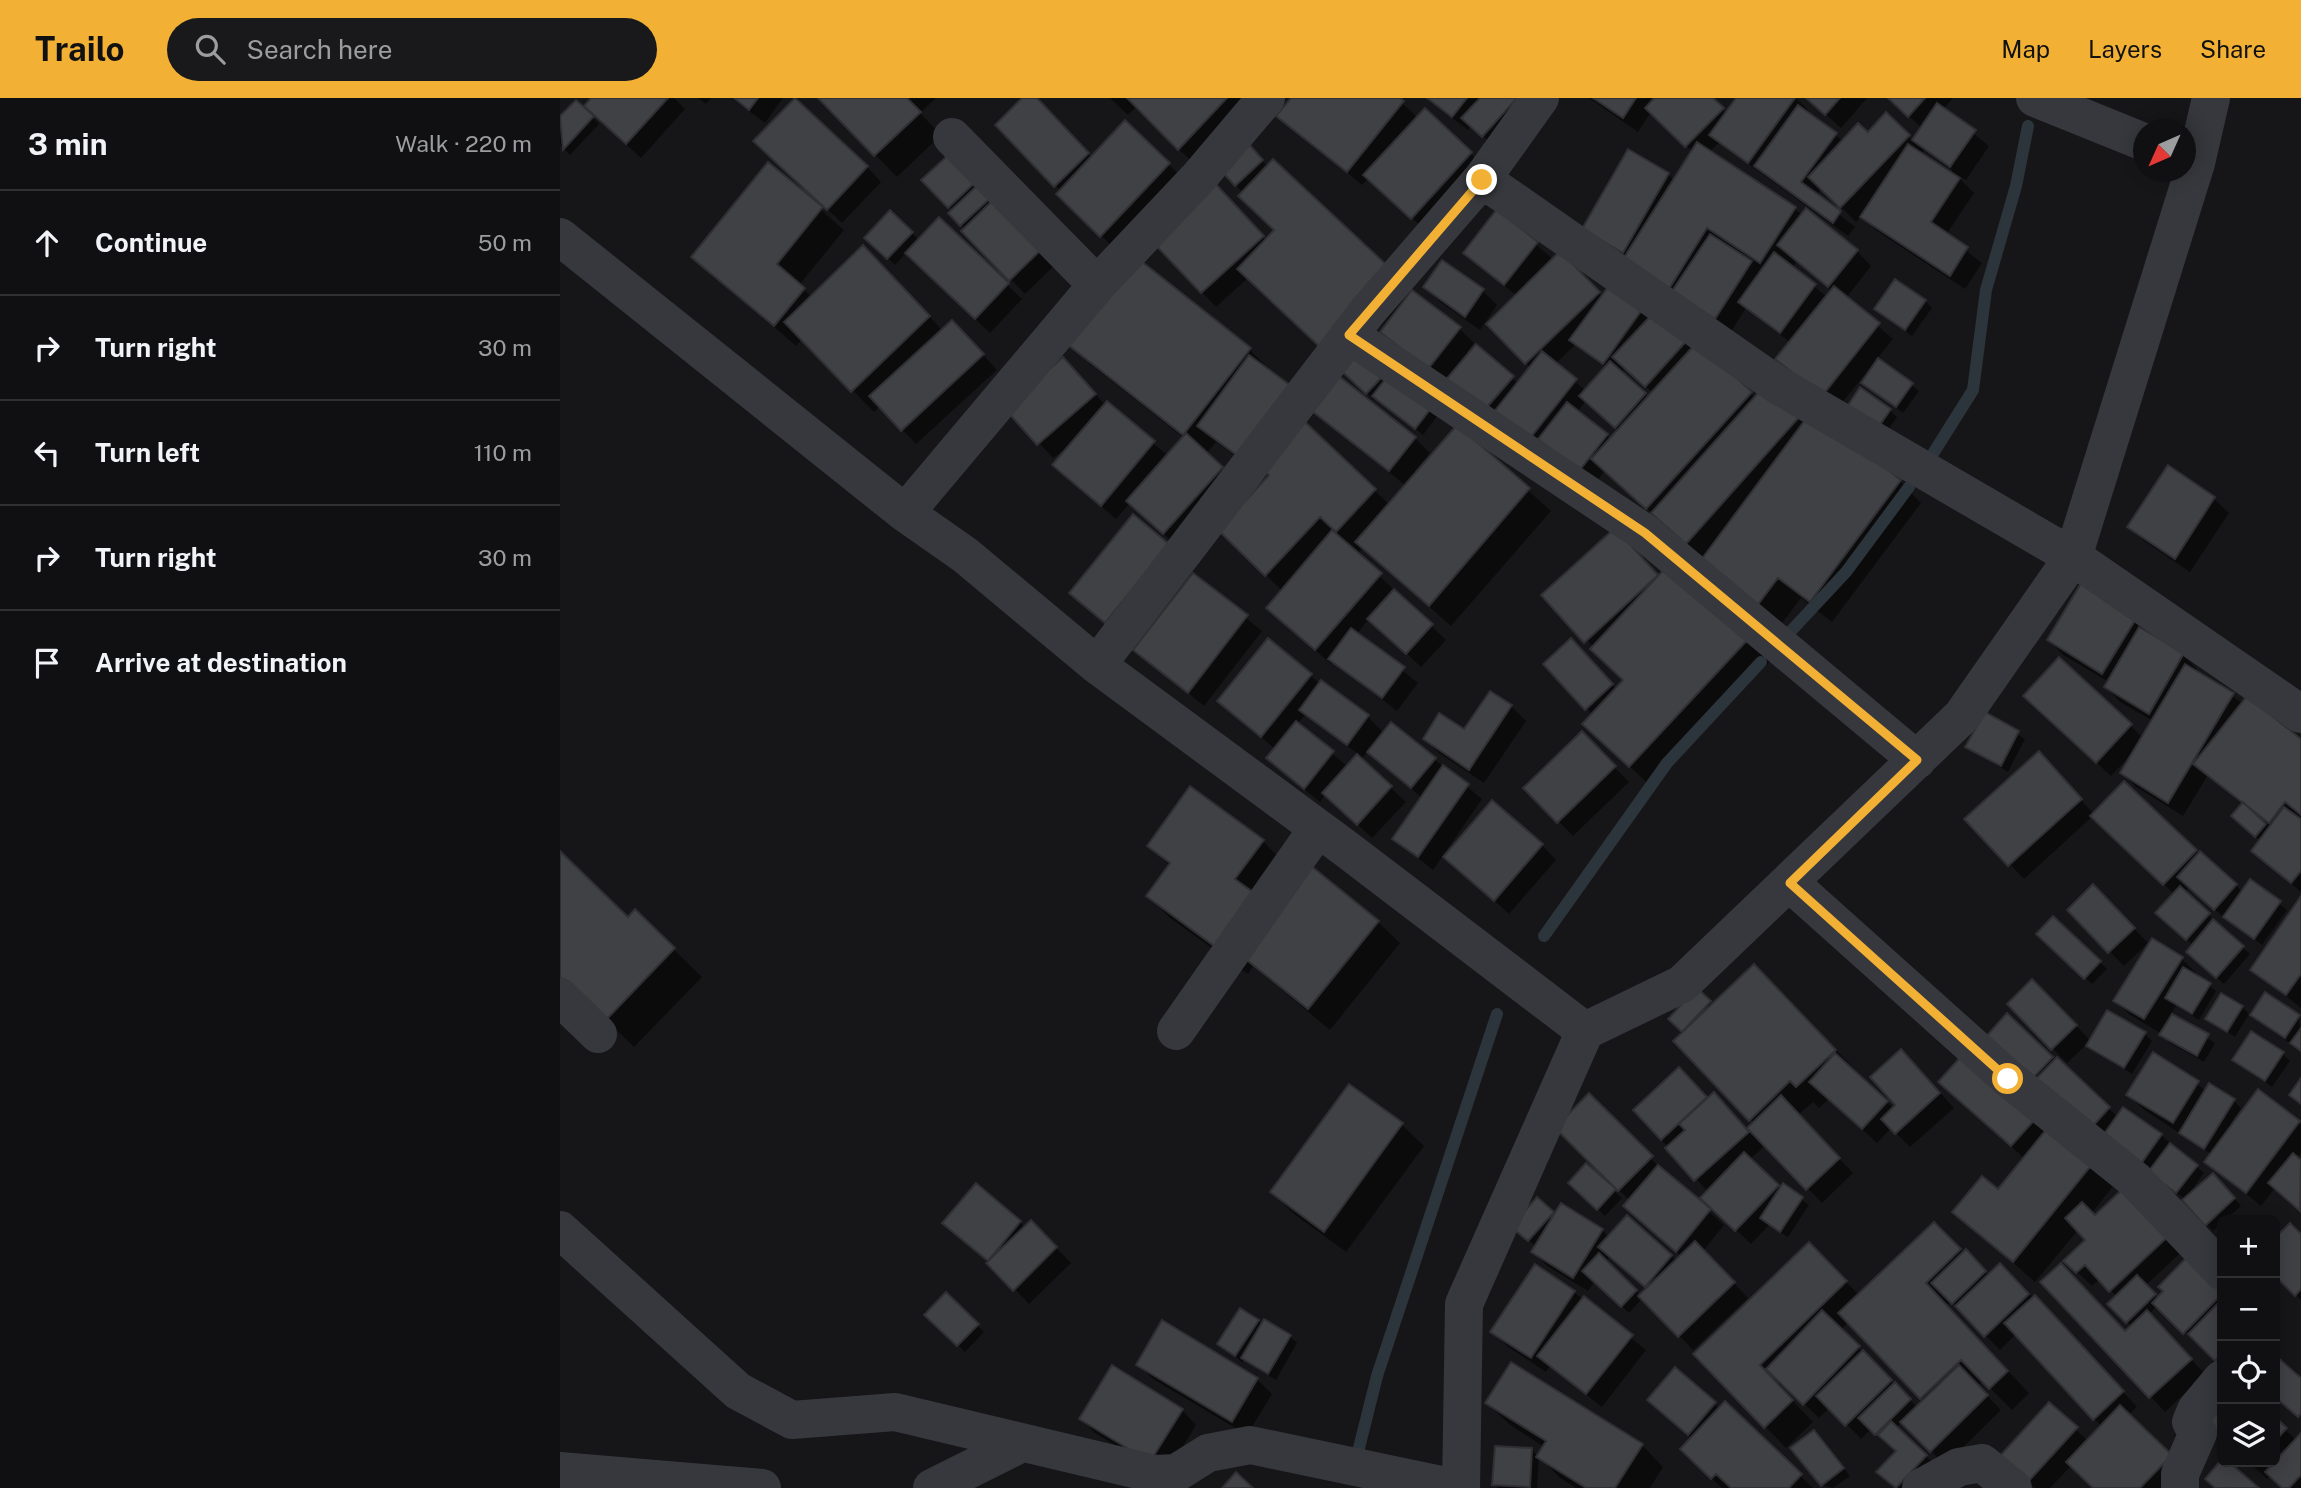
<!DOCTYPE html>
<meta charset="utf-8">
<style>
body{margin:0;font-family:"Public Sans",sans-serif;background:#19191b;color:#f1f3f6}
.controls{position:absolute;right:21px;bottom:21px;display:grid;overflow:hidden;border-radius:10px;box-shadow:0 4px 18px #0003}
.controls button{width:63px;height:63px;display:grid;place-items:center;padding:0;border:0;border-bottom:2px solid #303032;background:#101012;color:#f1f3f6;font:35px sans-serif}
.compass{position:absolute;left:1573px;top:21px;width:63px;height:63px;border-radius:50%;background:#101012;box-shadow:0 4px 18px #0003;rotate:225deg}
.stop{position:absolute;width:21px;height:21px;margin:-16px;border:5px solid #f2b134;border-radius:50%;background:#fff}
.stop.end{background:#f2b134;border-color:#fff;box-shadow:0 2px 7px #0008}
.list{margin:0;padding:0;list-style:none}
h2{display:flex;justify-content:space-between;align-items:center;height:91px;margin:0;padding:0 28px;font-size:30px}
h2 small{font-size:23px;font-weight:400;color:#9c9d9f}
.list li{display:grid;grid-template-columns:46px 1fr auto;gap:21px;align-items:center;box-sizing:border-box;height:105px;padding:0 28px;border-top:2px solid #303032}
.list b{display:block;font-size:26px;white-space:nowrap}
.list em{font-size:23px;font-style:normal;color:#9c9d9f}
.icon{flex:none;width:38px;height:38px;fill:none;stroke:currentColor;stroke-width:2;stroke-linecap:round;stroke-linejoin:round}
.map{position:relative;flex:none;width:1741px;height:1390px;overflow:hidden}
header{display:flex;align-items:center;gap:42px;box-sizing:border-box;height:98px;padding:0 35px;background:#f2b134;color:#111}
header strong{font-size:33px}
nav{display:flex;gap:38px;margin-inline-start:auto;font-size:24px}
.search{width:490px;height:63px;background:#19191b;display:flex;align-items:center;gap:18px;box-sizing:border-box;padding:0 24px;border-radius:38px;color:#9c9d9f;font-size:26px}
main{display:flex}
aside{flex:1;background:#101012}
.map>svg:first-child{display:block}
.shadow{fill:#0007;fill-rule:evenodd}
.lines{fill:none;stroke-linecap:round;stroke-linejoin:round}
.stream{stroke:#2c353c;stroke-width:12}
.building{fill:#404145;stroke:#303034;stroke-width:2}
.minor{stroke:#37383d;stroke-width:38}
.route{stroke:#f2b134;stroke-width:9}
</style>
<header>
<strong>Trailo</strong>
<div class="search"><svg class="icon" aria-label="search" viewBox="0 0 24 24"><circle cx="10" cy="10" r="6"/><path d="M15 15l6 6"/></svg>Search here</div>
<nav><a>Map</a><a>Layers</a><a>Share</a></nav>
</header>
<main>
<aside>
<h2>3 min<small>Walk · 220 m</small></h2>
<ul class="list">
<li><svg class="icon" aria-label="ahead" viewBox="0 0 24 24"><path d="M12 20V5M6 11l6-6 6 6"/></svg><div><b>Continue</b></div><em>50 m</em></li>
<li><svg class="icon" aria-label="right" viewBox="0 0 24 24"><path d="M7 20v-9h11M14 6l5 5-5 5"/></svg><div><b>Turn right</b></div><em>30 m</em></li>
<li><svg class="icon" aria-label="left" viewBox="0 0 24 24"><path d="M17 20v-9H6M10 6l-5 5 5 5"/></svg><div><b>Turn left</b></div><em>110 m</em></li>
<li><svg class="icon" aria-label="right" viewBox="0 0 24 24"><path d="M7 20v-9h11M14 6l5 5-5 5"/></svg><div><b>Turn right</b></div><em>30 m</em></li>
<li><svg class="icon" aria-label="arrive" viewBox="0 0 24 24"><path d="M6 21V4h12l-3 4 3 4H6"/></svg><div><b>Arrive at destination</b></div></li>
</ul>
</aside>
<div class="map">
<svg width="1741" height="1390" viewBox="0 0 1741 1390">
<rect width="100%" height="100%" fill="#161618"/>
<path class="shadow" d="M34,0H114L125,11L81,60L41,23Z
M138,0H151L146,6Z
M171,0H223L205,25Z
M260,0H376L360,15L381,37L337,79Z
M465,0H475L532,60L565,25L624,81L556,152L498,96L501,93L437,27Z
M550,0H709L641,72L575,10L568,17Z
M733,0H837L858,20L865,12L926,70L867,134L809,80L802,87L719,18Z
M865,0H970L930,44L911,28L908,32Z
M1029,0H1151L1167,16L1178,0H1236L1250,14L1248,16L1283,43L1308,36L1326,16L1353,43L1362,30L1329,0H1393L1383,11L1429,48L1406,82L1396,77L1414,95L1386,137L1422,165L1405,191L1317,133L1302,118L1296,124L1262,90L1256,98L1295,129L1288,138L1159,45L1149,54L1297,153L1311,168L1286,200L1333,241L1317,261L1359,293L1343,315L1303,285L1312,272L1310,270L1277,311L1231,245L1186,210L1170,235L1038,145L1108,76L1115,83L1133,54L1091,14L1078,34ZM1364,52L1392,72L1390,75L1360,56ZM1236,164L1272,193L1267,199L1232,170Z
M1247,0H1307L1281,30Z
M16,4L39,26L10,57L0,47V21Z
M396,52L499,163L465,196L404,133L406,131L391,115L393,113L364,82Z
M694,53L708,69L852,195L899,230L914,245L907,254L959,285L971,270L928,226L957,198L905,155L937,114L994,162L1000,156L1043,199L1051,187L1137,247L1196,300L1206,288L1340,383L1361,405L1272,524L1241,500L1218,530L1045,372L1035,386L837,248L834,214L796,254L878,317L863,337L816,299L814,302L688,180L656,209L642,194L666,98L706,142L716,132L676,87ZM1016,246L1046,270L1026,293L995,266ZM1065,270L1093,295L1089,300L1061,275ZM1026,303L1059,333L1051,341L1017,314Z
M210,58L307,69L321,84L282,125Z
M209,66L284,132L239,187L252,199L325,171L383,233L407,239L437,272L356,346L320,308L314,314L242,241L236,248L133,159Z
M330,114L359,142L379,122L462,201L430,235L346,155L335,167L307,140Z
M865,189L923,193L937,207L920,232L880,204Z
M1365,203L1372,210L1352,238L1323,217Z
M510,246L690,252L711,273L693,371L656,344L646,356L677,384L619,450L570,405L556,421L509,381L511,347L493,360L448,311L518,276L545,307L547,305L608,358L624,340L531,267Z
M750,310L855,340L870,355L855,373L858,375L897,329L991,413L891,528L803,450L797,456L886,542L861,569L809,521L797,536L858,585L837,613L773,563L771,566L723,524L722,493L657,428L678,413L711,378L745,327L830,407L846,388Z
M1330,312L1337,319L1323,339L1294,318Z
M1608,370L1654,401L1669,415L1630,474L1584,443L1569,429Z
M1070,447L1099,479L1214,559L1092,689L1046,647L1033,617L986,566L1025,557L1056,591L1065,582L984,497Z
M633,477L702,533L644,608L575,551Z
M1524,485L1623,557L1637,571L1636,575L1741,643V794L1693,753L1701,743L1680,725L1683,707L1648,677L1623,718L1576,689L1562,675L1569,659L1551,678L1480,613L1570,627L1583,640L1593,623L1560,604L1546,589L1549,584L1503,557L1489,542Z
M709,542L760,586L808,619L824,635L874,661L922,701L873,772L834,741L862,700L808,653L801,662L846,704L812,740L766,696L760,704L723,674L708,660L715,651L659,602ZM746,616L799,657L788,669L737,626Z
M951,608L966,623L924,685L879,655L865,641L905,634Z
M1425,616L1465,641L1448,674L1408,649Z
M1022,636L1069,684L1013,738L966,690Z
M1490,668L1534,716L1564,685L1683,794L1690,783L1727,812L1702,847L1665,819L1669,809L1662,818L1630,789L1624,794L1690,856L1664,886L1636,861L1634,848L1604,822L1614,796L1533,718L1464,781L1407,721Z
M703,743L724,765L818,824L840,845L770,932L693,868L688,876L610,820L588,798L610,768L589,748Z
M982,747L996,762L949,816L886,759Z
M0,755L68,821L75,814L142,879L74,949L0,877Z
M1533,789L1588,845L1564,868L1509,812Z
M1741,801V910L1692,871Z
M1493,820L1547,871L1532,886L1485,843Z
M1621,860L1636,875L1635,877L1656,893L1639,922L1616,908L1610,917L1655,945L1644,964L1608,944L1602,936L1570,917L1556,903Z
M1472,883L1531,943L1585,936L1592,943L1572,976L1527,946L1507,965L1449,906Z
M1215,890L1334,1011L1356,968L1394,1010L1350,1049L1331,1030L1317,1045L1269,1001L1259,1010L1253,1004L1238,1017L1293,1075L1262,1105L1206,1047L1189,1062L1221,1091L1223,1088L1249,1107L1228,1139L1209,1127L1191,1146L1157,1114L1148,1094L1075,1012L1119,971L1148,1002L1187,1032L1194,1025L1115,943L1125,934L1111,921L1137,892L1153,907Z
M1682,909L1689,916L1675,939L1648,921Z
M1692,917L1739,918L1741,953L1699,924Z
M1448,918L1558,1019L1601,1037L1644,1075L1626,1100L1660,1084L1681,1108L1653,1133L1625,1101L1486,1002Z
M1407,954L1554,1087L1531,1116L1535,1120L1568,1088L1627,1149L1585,1188L1598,1201L1662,1185V1267L1597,1208L1589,1216L1645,1276L1605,1314L1483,1184L1565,1235L1572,1229L1550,1206L1557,1199L1540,1181L1532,1188L1506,1163L1528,1142L1518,1132L1475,1184L1395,1114L1438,1093L1465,1061L1395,998Z
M1723,956L1730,963L1712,989L1675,961Z
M1593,957L1647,993L1650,988L1674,1003L1681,1010L1671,1025L1674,1026L1738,1024L1741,1027V1055L1737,1061L1741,1065V1112L1715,1090L1701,1108L1646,1063L1651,1056L1583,1011L1569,997Z
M790,988L842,1027L864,1048L786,1154L734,1116L712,1094Z
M1029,998L1105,1075L1164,1127L1143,1153L1188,1200L1133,1252L1083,1200L1069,1215L1035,1183L1028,1193L987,1168L973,1153L976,1149L961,1135L977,1102L995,1117L1042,1132L1049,1139L1067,1119L1117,1163L1122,1159L1080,1123L1070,1103L997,1030ZM1050,1158L1087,1191L1081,1198L1046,1164Z
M1026,1067L1062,1100L1045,1118L1017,1092Z
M460,1124L465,1130L471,1124L511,1165L469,1206L430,1165L384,1125Z
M1374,1126L1429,1178L1454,1182L1489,1214L1577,1309L1568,1317L1625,1373L1608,1390H1535L1512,1367L1490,1390H1475L1456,1373L1489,1306L1528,1343L1542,1329L1456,1236L1440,1252L1391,1203L1386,1208L1469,1295L1452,1312L1423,1283L1418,1288L1441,1312L1385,1367L1342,1324L1336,1330L1373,1365L1349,1390H1335L1318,1374L1338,1354L1325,1341L1311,1331L1301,1341L1270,1309L1259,1320L1224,1286L1220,1290L1253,1324L1226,1350L1135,1256L1249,1146L1299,1197ZM1289,1224L1364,1303L1357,1309L1280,1232Z
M1730,1128L1741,1139V1202L1715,1176V1143Z
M1014,1194L1086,1252L1042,1309L990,1268L986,1274L947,1248L933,1233Z
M386,1197L424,1234L405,1254L367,1217Z
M698,1223L730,1238L737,1245L716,1282L684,1261L682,1264L659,1246Z
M578,1266L697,1281L712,1296L687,1337L593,1281Z
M1115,1272L1160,1311L1165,1306L1253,1390H1162L1136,1366L1132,1341L1089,1302Z
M927,1305L1082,1347L1103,1369L1090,1390H1016L1000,1380L979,1358L977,1390H938L934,1386L972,1352L978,1358L984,1349L949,1326Z
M622,1312L636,1327L605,1378L535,1335L521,1321Z
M1715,1322L1736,1342L1741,1337V1390H1723L1711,1377L1707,1381L1689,1364H1715Z
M1261,1341L1290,1378L1273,1390L1262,1387Z"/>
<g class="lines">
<path class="stream" d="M1374,354L1413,292L1426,192L1456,88L1468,28
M1231,533L1286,474L1349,389
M984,838L1107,665L1201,564
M799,1350L817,1278L937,916"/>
</g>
<path class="building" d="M31,0H108L66,46L24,8Z
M174,0H198L189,12Z
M235,0L308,68L267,112L193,43Z
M258,0H347L361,14L314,58Z
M462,0H477L529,55L494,89L435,27Z
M567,0H667L618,52Z
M731,0H840L844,3L787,74L716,18Z
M867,0H907L892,19Z
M920,0H957L922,39L901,20Z
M1033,0H1076L1063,20Z
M1094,0H1153L1164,10L1125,49L1085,10Z
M1176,0H1235L1188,65L1149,37Z
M1246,0H1280L1265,17Z
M1328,0H1365L1348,19Z
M16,2L34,18L3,52L0,18Z
M1377,5L1416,32L1390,69L1352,42Z
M1238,7L1277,35L1241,84L1281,113L1273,125L1194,68Z
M865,10L912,54L851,121L803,77Z
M1326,14L1350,37L1280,110L1248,79L1298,25L1308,34Z
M565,22L610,65L540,139L496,96Z
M687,44L703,62L675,88L658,69Z
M1137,44L1236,109L1200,165L1147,130L1109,191L1063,161Z
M1348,46L1400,80L1371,124L1408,149L1390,178L1300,119Z
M396,50L422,78L388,110L361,82Z
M1068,51L1109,75L1063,155L1022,131Z
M713,61L832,172L760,249L677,171L714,132L678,98Z
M208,64L263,109L217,166L245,190L214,228L131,159Z
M424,81L436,95L400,128L388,115Z
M651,81L704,138L641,195L588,139Z
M437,98L486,147L449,183L401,133Z
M1246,110L1298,152L1268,189L1217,147Z
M937,111L978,144L944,187L903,155Z
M330,112L353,134L327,161L304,140Z
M379,119L449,185L415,221L345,155Z
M1150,136L1192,163L1155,221L1112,193Z
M303,147L370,218L291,294L224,224Z
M1000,153L1040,194L965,266L926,226Z
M1214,154L1256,186L1220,235L1178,204Z
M576,159L691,250L623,337L507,246Z
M882,162L924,191L905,219L863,189Z
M1335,181L1366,202L1345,232L1314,211Z
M1051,185L1084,209L1043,266L1009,242Z
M1274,188L1320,225L1262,298L1215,261Z
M852,192L901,229L868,271L820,234Z
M1098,210L1130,239L1085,289L1052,259Z
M392,222L424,256L341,333L309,298Z
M1137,244L1192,294L1086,411L1031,361Z
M916,246L954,278L921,316L883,285Z
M791,247L824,277L806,296L773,265Z
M982,253L1017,281L967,344L933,315Z
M689,257L730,287L678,358L637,328Z
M503,259L536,296L477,347L445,311Z
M1318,260L1353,285L1336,309L1301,285Z
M1050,263L1086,295L1055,330L1019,298Z
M775,275L856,339L829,373L748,310Z
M830,275L872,309L855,331L812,298Z
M1206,286L1241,317L1126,446L1091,415Z
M1300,289L1331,311L1315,334L1285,312Z
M547,303L595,343L541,408L492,367Z
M1007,304L1048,336L1019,373L978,341Z
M1251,314L1341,382L1250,504L1218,480L1196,509L1138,466Z
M745,324L816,391L776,434L760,419L705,478L654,428L678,411L709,377L702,371Z
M897,327L970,390L869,508L795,444Z
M626,335L663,369L603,436L566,403Z
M1608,367L1655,399L1615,461L1567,429Z
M573,416L609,446L545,525L509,495Z
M1055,430L1098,477L1024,545L981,497Z
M772,432L822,475L755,552L706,510Z
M1109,466L1193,536L1069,669L1022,626L1063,582L1030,551Z
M633,475L688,517L628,595L573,552Z
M1523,482L1579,516L1542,576L1487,542Z
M834,491L873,526L846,556L807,521Z
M1579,529L1624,555L1589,616L1544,589Z
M791,530L845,569L822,600L768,561Z
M708,540L752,576L701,639L657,603Z
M1011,540L1053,586L1025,612L983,566Z
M1499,559L1572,626L1536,665L1463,598Z
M1625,566L1674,595L1608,705L1560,675Z
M761,582L809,617L787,647L739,612Z
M930,593L952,607L909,672L863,641L879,615L904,631Z
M1687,598L1741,641V717L1725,704L1709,725L1633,666Z
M1425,614L1459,633L1441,668L1405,649Z
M736,623L774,653L744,691L706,660Z
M831,624L876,660L851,690L807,654Z
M1022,633L1056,668L997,725L963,690Z
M1479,653L1522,701L1448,768L1404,721Z
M797,656L832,688L797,727L762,695Z
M883,667L909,686L858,759L832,741Z
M1564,683L1637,752L1603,787L1530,718Z
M630,688L704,742L675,781L704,802L665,856L586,798L610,765L587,748Z
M932,702L983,746L934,803L883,759Z
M1683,704L1706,726L1695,739L1671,718Z
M1724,709L1741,721V773L1731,785L1691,753Z
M0,753L68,819L75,811L115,850L45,923L0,879Z
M1640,753L1677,786L1654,812L1617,779Z
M750,767L819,823L748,911L678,855Z
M1690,781L1721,803L1694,841L1663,819Z
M1533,786L1575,830L1548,855L1507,812Z
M1620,788L1650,815L1626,842L1595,815Z
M1741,798V876L1726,897L1690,872Z
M1493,818L1541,863L1524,881L1476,836Z
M1653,821L1684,848L1656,880L1626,854Z
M1592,840L1623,859L1584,921L1553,903Z
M1194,866L1276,952L1236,989L1230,983L1189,1023L1113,943Z
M1623,869L1651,885L1632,916L1605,900Z
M1472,881L1517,927L1491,952L1447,906Z
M1137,890L1151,903L1122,934L1108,921Z
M1705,894L1740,917L1725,940L1690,917Z
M1661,895L1683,908L1667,934L1645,921Z
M1547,912L1586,934L1564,970L1526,948Z
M1447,915L1493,959L1468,985L1423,942Z
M1612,916L1649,936L1637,958L1599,937Z
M1741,930V953L1730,945Z
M1691,933L1724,954L1705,983L1672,962Z
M1341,951L1380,995L1335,1036L1321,1021L1335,1007L1310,979Z
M1407,952L1479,1017L1451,1048L1378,984Z
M1593,954L1639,983L1613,1025L1566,997Z
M1275,955L1328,1003L1302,1031L1249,984Z
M1497,959L1550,1009L1523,1039L1469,988Z
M1119,969L1147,999L1101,1042L1073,1012Z
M1741,980V1006L1729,997Z
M1649,985L1675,1001L1644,1051L1619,1035Z
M789,986L843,1025L764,1134L710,1094Z
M1698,991L1740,1023L1686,1095L1644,1064Z
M1154,994L1189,1034L1134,1083L1105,1050L1125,1032L1119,1026Z
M1029,995L1093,1058L1058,1093L995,1030Z
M1221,997L1280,1060L1246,1092L1187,1030Z
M1563,1009L1602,1036L1578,1070L1539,1043Z
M1489,1028L1534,1064L1453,1164L1392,1114L1422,1078L1438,1091Z
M1610,1045L1638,1067L1616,1095L1588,1074Z
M1184,1054L1219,1087L1175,1133L1140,1100Z
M1733,1055L1741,1062L1740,1113L1708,1085Z
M1026,1065L1056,1091L1037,1112L1008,1085Z
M1098,1067L1151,1111L1116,1154L1063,1108Z
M1653,1075L1675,1100L1645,1128L1622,1102Z
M416,1085L461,1123L428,1163L382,1125Z
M1223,1085L1243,1099L1220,1134L1200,1120Z
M1568,1086L1614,1133L1549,1194L1525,1167L1516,1175L1503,1163L1525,1142L1505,1120L1522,1104L1535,1117Z
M977,1099L994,1114L968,1143L951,1129Z
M1001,1105L1043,1131L1013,1180L971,1154Z
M1067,1117L1112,1157L1085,1189L1038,1149Z
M471,1122L497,1149L453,1193L426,1165Z
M1374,1124L1401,1151L1366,1185L1448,1273L1429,1291L1401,1262L1360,1301L1278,1215Z
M1730,1125L1741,1136V1191L1735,1198L1715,1178V1140Z
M1135,1143L1175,1184L1118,1239L1078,1198Z
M1249,1144L1287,1183L1200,1267L1233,1302L1204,1330L1133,1256Z
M1406,1151L1426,1173L1392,1206L1371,1185Z
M1632,1154L1662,1183V1196L1623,1236L1592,1205L1603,1193L1598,1189Z
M1039,1155L1077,1192L1061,1209L1022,1173Z
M1440,1165L1469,1196L1424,1239L1395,1208Z
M1501,1165L1565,1233L1587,1212L1632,1261L1589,1300L1480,1184Z
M975,1166L1015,1193L971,1260L930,1234Z
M1577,1177L1596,1196L1566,1225L1547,1206Z
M386,1194L419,1226L397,1248L364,1217Z
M1475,1197L1564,1293L1533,1322L1444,1225Z
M1024,1198L1073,1237L1026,1296L977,1258Z
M1662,1201V1255L1655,1263L1628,1236Z
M680,1210L699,1222L675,1258L657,1246Z
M1262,1212L1300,1248L1243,1307L1206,1271Z
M704,1221L731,1237L708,1276L681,1260Z
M602,1222L698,1280L672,1324L576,1267Z
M1303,1252L1332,1282L1285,1328L1256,1298Z
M1715,1257L1741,1280V1315L1738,1319L1715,1299Z
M951,1264L1083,1346L1055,1390H1026L976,1359L986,1343L925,1305Z
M552,1267L623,1311L590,1364L519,1321Z
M1399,1267L1428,1297L1370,1354L1340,1324Z
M1115,1269L1156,1304L1128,1337L1087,1302Z
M1335,1284L1351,1301L1315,1337L1298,1320Z
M1165,1303L1242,1376L1229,1390H1171L1156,1376L1151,1381L1120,1351Z
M1489,1304L1518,1329L1467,1385L1439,1359Z
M1560,1307L1612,1357L1580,1390H1533L1506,1364Z
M1662,1309V1340L1647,1326Z
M1715,1319L1727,1330L1715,1343Z
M1331,1323L1367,1357L1336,1390L1316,1374L1336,1353L1318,1337Z
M1254,1332L1284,1370L1261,1388L1230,1350Z
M1741,1335V1377L1729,1390H1722L1705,1374Z
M935,1348L972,1350L970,1389L932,1387Z
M1662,1361V1364H1669L1699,1390H1655L1645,1381Z
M676,1374L693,1390H662Z"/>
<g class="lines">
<path class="minor" d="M1475,0L1584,44
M392,39L537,187
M922,81L980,0
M0,139L345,415L405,457L537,567L785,750L1025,933
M789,237L1085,435L1357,662
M345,415L537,187L639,79L706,0
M537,567L807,214L922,81L1216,286L1513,459L1741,616
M1230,785L1449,981L1575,1082L1662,1173
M0,899L38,936
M616,933L758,730
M0,1132L178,1293L232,1322L335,1314L595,1376L616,1375L648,1355L690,1347L896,1390
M0,1373L202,1390
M372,1390L462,1345
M901,1390L904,1206L1025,933L1122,886L1402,618L1513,459L1636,65L1651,0
M1361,1390L1399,1369L1422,1365L1453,1390
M1620,1390V1376L1638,1335L1631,1324L1636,1312L1662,1281"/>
</g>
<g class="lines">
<path class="route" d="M922,82L789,237L1085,435L1357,662L1230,785L1448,981"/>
</g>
</svg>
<div class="controls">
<button>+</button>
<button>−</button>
<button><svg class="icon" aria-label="locate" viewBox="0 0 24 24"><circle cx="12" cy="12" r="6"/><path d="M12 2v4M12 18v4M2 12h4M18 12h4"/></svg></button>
<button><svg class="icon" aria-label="layers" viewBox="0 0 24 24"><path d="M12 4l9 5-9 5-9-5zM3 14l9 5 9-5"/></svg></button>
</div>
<svg class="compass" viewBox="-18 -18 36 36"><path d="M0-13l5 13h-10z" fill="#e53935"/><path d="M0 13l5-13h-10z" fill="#9c9d9f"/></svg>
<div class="stop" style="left:1448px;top:981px"></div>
<div class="stop end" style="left:922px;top:82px"></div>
</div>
</main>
